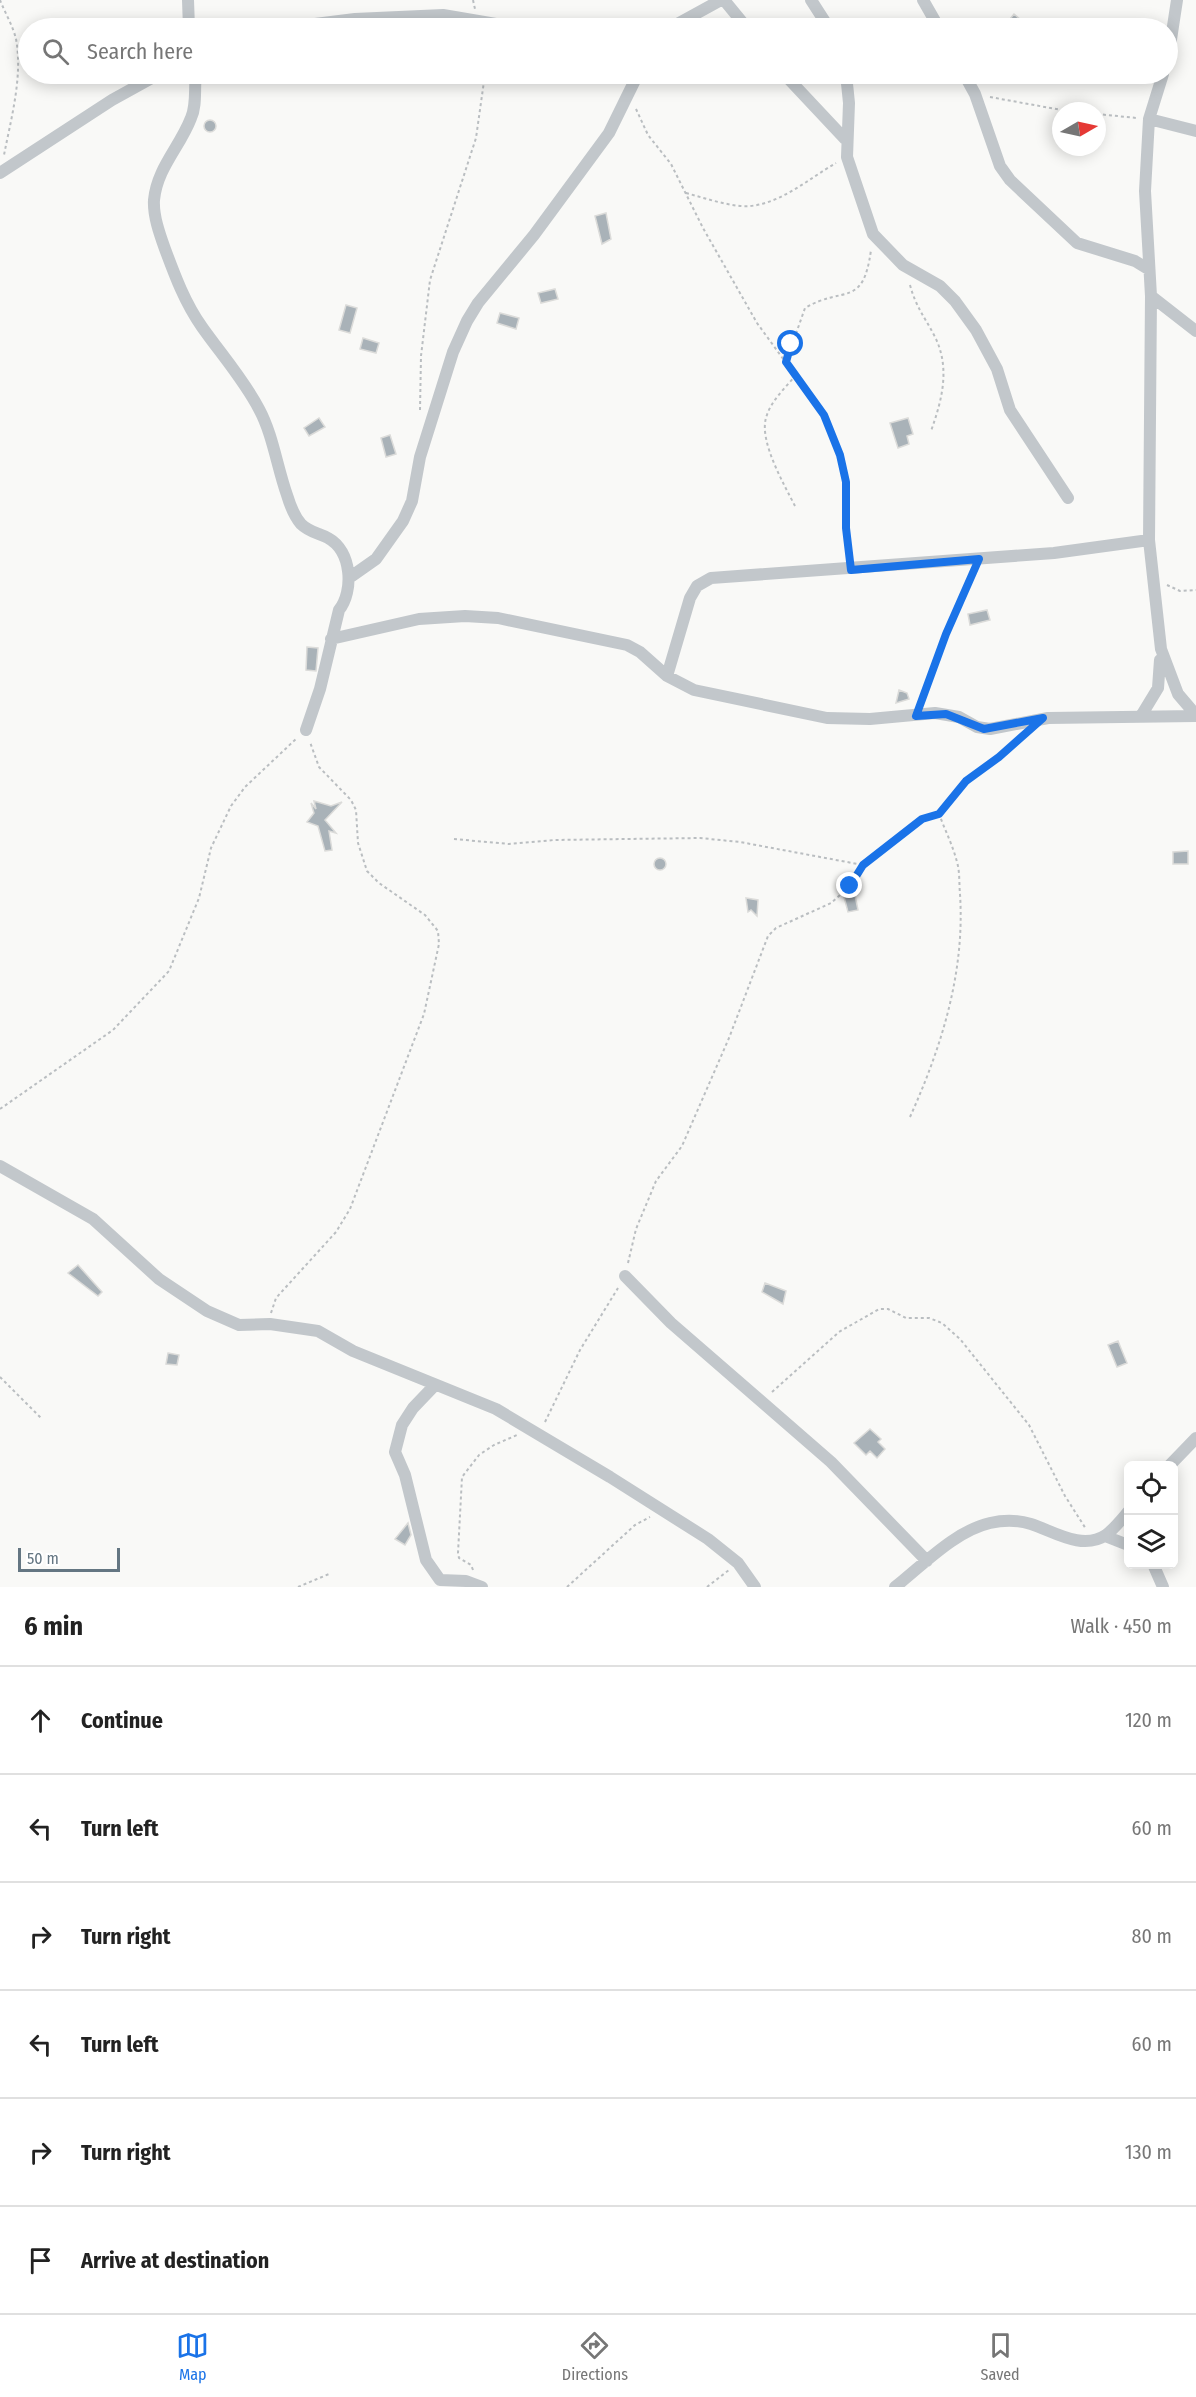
<!DOCTYPE html>
<meta charset="utf-8">
<style>
body{margin:0;font-family:"Fira Sans Condensed",sans-serif;background:#f6f6f6;color:#222}
.controls{position:absolute;right:18px;bottom:18px;display:grid;overflow:hidden;border-radius:9px;box-shadow:0 3px 15px #0003}
.controls button{width:54px;height:54px;display:grid;place-items:center;padding:0;border:0;border-bottom:2px solid #e0e0e0;background:#fff;color:#222;font:30px sans-serif}
.compass{position:absolute;left:1052px;top:102px;width:54px;height:54px;border-radius:50%;background:#fff;box-shadow:0 3px 15px #0003;rotate:81deg}
.scale{position:absolute;left:18px;bottom:15px;width:102px;box-sizing:border-box;padding-left:6px;border:3px solid #647682;border-top:0;font-size:16px;line-height:21px;white-space:nowrap;color:#647682;-webkit-text-stroke:4px #fff;paint-order:stroke}
.stop{position:absolute;width:18px;height:18px;margin:-14px;border:4px solid #1a73e8;border-radius:50%;background:#fff}
.stop.end{background:#1a73e8;border-color:#fff;box-shadow:0 2px 6px #0008}
.list{margin:0;padding:0;list-style:none}
h2{display:flex;justify-content:space-between;align-items:center;height:78px;margin:0;padding:0 24px;font-size:26px}
h2 small{font-size:20px;font-weight:400;color:#767676}
.list li{display:grid;grid-template-columns:39px 1fr auto;gap:18px;align-items:center;box-sizing:border-box;height:108px;padding:0 24px;border-top:2px solid #e0e0e0}
.list b{display:block;font-size:22px;white-space:nowrap}
.list em{font-size:20px;font-style:normal;color:#767676}
.icon{flex:none;width:33px;height:33px;fill:none;stroke:currentColor;stroke-width:2;stroke-linecap:round;stroke-linejoin:round}
.map{position:relative;flex:none;width:1196px;height:1587px;overflow:hidden}
.search{position:absolute;background:#fff;box-shadow:0 3px 15px #0003;left:18px;right:18px;top:18px;height:66px;display:flex;align-items:center;gap:15px;box-sizing:border-box;padding:0 21px;border-radius:33px;color:#767676;font-size:22px}
.sheet{height:726px;background:#fff}
nav{display:flex;justify-content:space-around;align-items:center;box-sizing:border-box;height:84px;border-top:2px solid #e0e0e0;background:#fff;font-size:16px;color:#767676}
nav a{display:grid;justify-items:center;gap:3px}
nav .on{color:#1a73e8}
.map>svg:first-child{display:block}
.building{fill:#a9b2b8;stroke:#dbdbd9;stroke-width:1.5}
.lines{fill:none;stroke-linecap:round;stroke-linejoin:round}
.path{stroke:#babec1;stroke-width:2;stroke-dasharray:3 3;stroke-linecap:butt}
.street{stroke:#c2c7cb;stroke-width:12}
.route{stroke:#1a73e8;stroke-width:8}
</style>
<div class="map">
<svg width="1196" height="1587" viewBox="0 0 1196 1587">
<rect width="100%" height="100%" fill="#f9f9f7"/>
<path class="building" d="M1014,14L1022,21L1016,28H1003Z
M204 126a6 6 0 1 1 12 0a6 6 0 1 1-12 0Z
M606,213L611,239L602,244L595,216Z
M555,289L558,299L541,303L538,293Z
M346,305L357,308L350,333L339,330Z
M500,313L519,318L516,329L497,323Z
M363,338L379,343L376,353L360,349Z
M319,418L325,427L309,436L304,428Z
M908,418L913,434L907,436L909,444L898,448L890,423Z
M390,435L396,454L386,457L381,438Z
M987,610L990,620L970,625L968,614Z
M307,647L318,648L316,671L306,670Z
M899,690L907,693L909,699L896,703Z
M314,801L331,806L342,802L325,820L336,833L329,831L332,850L325,851L318,826L307,822L314,813L311,803L316,809Z
M1188,851V864H1173V852Z
M654 864a6 6 0 1 1 12 0a6 6 0 1 1-12 0Z
M855,895L858,910L848,912L844,897Z
M746,898L758,900L757,916L751,910L748,912Z
M78,1265L102,1292L98,1296L68,1273Z
M765,1283L786,1291L783,1304L762,1292Z
M1118,1341L1127,1363L1117,1367L1108,1345Z
M168,1353L179,1355L177,1365L166,1364Z
M870,1429L881,1439L878,1442L885,1449L877,1458L870,1451L866,1455L854,1443Z
M408,1523L411,1535L405,1545L395,1539Z"/>
<g class="lines">
<path class="path" d="M0,0C5,13 13,26 16,39C23,76 11,119 4,155
M473,0L475,9
M990,97L1067,111
M636,109L648,135L671,164L703,228L757,323L824,415L840,455L846,481L850,554
M1097,114L1137,118
M686,193C704,198 722,204 740,206C775,209 808,179 836,163
M910,285C916,307 924,316 934,335C951,367 942,400 931,431
M786,362L805,308C844,285 863,309 871,250
M796,375C785,388 770,402 766,418C759,442 785,486 796,508
M420,410L421,356L430,280L476,138L485,74
M1167,585L1180,591L1196,590
M921,701L973,573
M454,839L509,844L554,840L700,838L740,842L863,865
M0,1109L113,1030L169,971L199,898L211,848L231,806L245,787L297,738
M910,1117C942,1046 965,972 960,894C959,884 960,872 957,862C953,846 945,830 939,814
M628,1263L636,1229L656,1181L682,1146L729,1038L768,936L776,928L831,903L850,886L863,865L922,819L939,814L966,781L1026,735
M271,1313L276,1298L336,1232L350,1209L424,1014L439,944L438,931L425,915L379,883L367,871L358,843L356,810L351,800L319,767L310,742
M0,1377L42,1419
M772,1392L839,1332L879,1309H888L906,1318H929L942,1323L960,1339L1029,1425L1065,1496L1086,1529
M545,1422L580,1350L618,1288
M473,1570L471,1565L459,1558L458,1553L462,1477L479,1455L494,1445L517,1435
M298,1587L329,1574
M567,1587L635,1525L650,1517
M707,1587L729,1570"/>
<path class="street" d="M188,0L189,28
M724,0L747,28
M811,0L829,28
M923,0L939,28
M283,28L355,19L443,15L520,28
M670,28L721,0
M1168,59L1177,0
M196,74C194,88 197,105 191,118C180,147 157,168 154,200C153,216 160,235 165,249C175,276 185,303 202,327C221,354 244,380 259,409C273,435 277,467 287,495C290,505 294,516 301,524C309,532 318,533 328,538C352,551 354,591 339,610L320,689L306,730
M784,74L845,139
M846,74L849,103L847,157L873,234L903,265L940,286L955,301L976,330L997,369L1010,410L1068,498
M964,74L975,94L1000,166L1010,180L1077,243L1135,261L1148,269
M1163,74L1149,119L1145,191L1151,296L1149,540L1161,649L1178,694L1196,715
M1149,119L1196,131
M0,173L112,100L159,74
M1151,296L1196,331
M349,578L376,559L403,521L412,501L420,457L453,352L467,321L478,303L534,235L609,133L638,74
M331,639L419,619L465,616L498,618L627,645L640,652L667,676L694,690L827,718L870,719L935,713L959,717L977,727L990,729L1048,718L1196,716
M667,676L690,598L697,586L711,578L1054,553L1149,540
M1141,716L1158,688L1160,660
M0,1166L93,1219L159,1279L207,1311L239,1325L270,1324L318,1331L353,1351L496,1409L610,1477L708,1539L738,1563L755,1587
M625,1276L671,1323L831,1462L927,1561
M435,1385L413,1408L402,1425L395,1452L405,1475L426,1560L440,1580L466,1581L482,1587
M1169,1466L1196,1438
M1105,1536L1128,1545
M1153,1564L1163,1587
M895,1587C923,1565 955,1531 990,1523C1003,1520 1018,1520 1031,1524C1053,1531 1082,1551 1106,1535C1114,1529 1122,1519 1128,1512"/>
</g>
<g class="lines">
<path class="route" d="M791,344L786,362L824,415L840,455L846,482V528L851,570L979,559L946,634L916,716L946,714L984,729L1043,718L999,757L966,781L939,814L922,819L863,865L850,886"/>
</g>
</svg>
<div class="controls">
<button><svg class="icon" aria-label="locate" viewBox="0 0 24 24"><circle cx="12" cy="12" r="6"/><path d="M12 2v4M12 18v4M2 12h4M18 12h4"/></svg></button>
<button><svg class="icon" aria-label="layers" viewBox="0 0 24 24"><path d="M12 4l9 5-9 5-9-5zM3 14l9 5 9-5"/></svg></button>
</div>
<svg class="compass" viewBox="-18 -18 36 36"><path d="M0-13l5 13h-10z" fill="#e53935"/><path d="M0 13l5-13h-10z" fill="#767676"/></svg>
<div class="scale">50 m</div>
<div class="stop" style="left:791px;top:344px"></div>
<div class="stop end" style="left:850px;top:886px"></div>
<div class="search"><svg class="icon" aria-label="search" viewBox="0 0 24 24"><circle cx="10" cy="10" r="6"/><path d="M15 15l6 6"/></svg>Search here</div>
</div>
<section class="sheet">
<h2>6 min<small>Walk · 450 m</small></h2>
<ul class="list">
<li><svg class="icon" aria-label="ahead" viewBox="0 0 24 24"><path d="M12 20V5M6 11l6-6 6 6"/></svg><div><b>Continue</b></div><em>120 m</em></li>
<li><svg class="icon" aria-label="left" viewBox="0 0 24 24"><path d="M17 20v-9H6M10 6l-5 5 5 5"/></svg><div><b>Turn left</b></div><em>60 m</em></li>
<li><svg class="icon" aria-label="right" viewBox="0 0 24 24"><path d="M7 20v-9h11M14 6l5 5-5 5"/></svg><div><b>Turn right</b></div><em>80 m</em></li>
<li><svg class="icon" aria-label="left" viewBox="0 0 24 24"><path d="M17 20v-9H6M10 6l-5 5 5 5"/></svg><div><b>Turn left</b></div><em>60 m</em></li>
<li><svg class="icon" aria-label="right" viewBox="0 0 24 24"><path d="M7 20v-9h11M14 6l5 5-5 5"/></svg><div><b>Turn right</b></div><em>130 m</em></li>
<li><svg class="icon" aria-label="arrive" viewBox="0 0 24 24"><path d="M6 21V4h12l-3 4 3 4H6"/></svg><div><b>Arrive at destination</b></div></li>
</ul>
</section>
<nav>
<a class="on"><svg class="icon" aria-label="map" viewBox="0 0 24 24"><path d="M3 6l6-2 6 2 6-2v14l-6 2-6-2-6 2zM9 4v14M15 6v14"/></svg>Map</a>
<a><svg class="icon" aria-label="directions" viewBox="0 0 24 24"><path d="M12 3l9 9-9 9-9-9zM9 14v-3h6M13 9l2 2-2 2"/></svg>Directions</a>
<a><svg class="icon" aria-label="saved" viewBox="0 0 24 24"><path d="M7 4h10v16l-5-4-5 4z"/></svg>Saved</a>
</nav>
